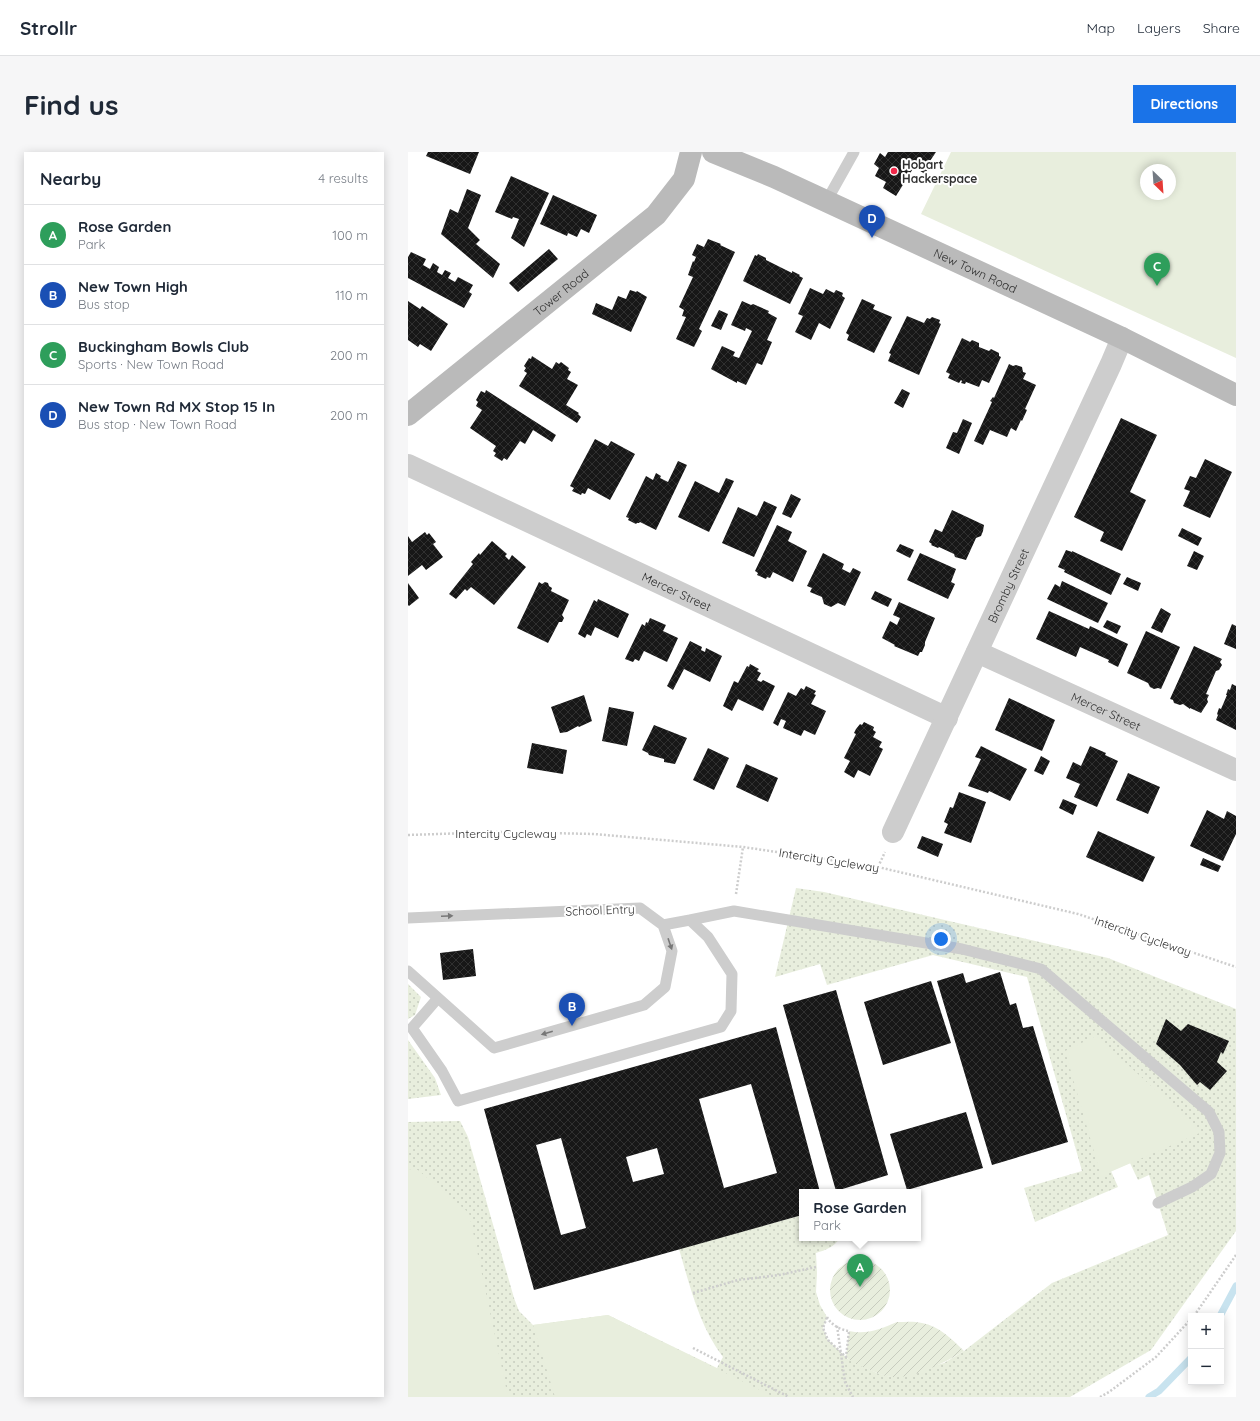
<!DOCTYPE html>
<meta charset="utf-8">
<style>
body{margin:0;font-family:Quicksand,sans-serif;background:#f6f6f7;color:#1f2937}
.controls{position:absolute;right:12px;bottom:12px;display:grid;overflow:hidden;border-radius:0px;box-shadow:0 2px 10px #0003}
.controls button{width:36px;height:36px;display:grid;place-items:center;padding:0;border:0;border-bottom:1px solid #e0e1e3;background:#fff;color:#1f2937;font:20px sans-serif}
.compass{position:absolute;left:732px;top:12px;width:36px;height:36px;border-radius:50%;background:#fff;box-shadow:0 2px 10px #0003;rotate:155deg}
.you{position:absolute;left:533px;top:787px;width:14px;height:14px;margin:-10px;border:3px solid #fff;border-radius:50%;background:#1a73e8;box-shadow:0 0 0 6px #1a73e833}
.badge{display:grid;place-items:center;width:26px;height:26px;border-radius:50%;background:#1a73e8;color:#fff;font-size:13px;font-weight:700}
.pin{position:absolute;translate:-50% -33px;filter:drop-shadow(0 1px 2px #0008)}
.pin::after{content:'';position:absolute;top:21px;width:14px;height:12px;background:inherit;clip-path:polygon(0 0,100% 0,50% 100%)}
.popup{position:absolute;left:391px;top:1037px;width:122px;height:52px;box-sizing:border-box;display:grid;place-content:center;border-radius:0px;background:#fff;filter:drop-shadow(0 1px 3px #0005);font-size:13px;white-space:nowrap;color:#747a83}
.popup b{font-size:15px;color:#1f2937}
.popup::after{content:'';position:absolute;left:50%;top:100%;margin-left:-8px;border:8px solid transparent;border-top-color:#fff}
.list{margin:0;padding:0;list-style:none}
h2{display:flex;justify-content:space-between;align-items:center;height:52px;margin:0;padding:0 16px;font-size:17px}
h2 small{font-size:13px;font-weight:400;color:#747a83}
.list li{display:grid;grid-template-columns:26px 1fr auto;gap:12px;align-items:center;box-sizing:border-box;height:60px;padding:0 16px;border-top:1px solid #e0e1e3}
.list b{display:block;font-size:15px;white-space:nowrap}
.list p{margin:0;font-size:13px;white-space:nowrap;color:#747a83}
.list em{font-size:13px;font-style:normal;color:#747a83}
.map{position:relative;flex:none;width:828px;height:1245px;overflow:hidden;border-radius:0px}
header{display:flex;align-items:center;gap:24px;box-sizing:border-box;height:56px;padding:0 20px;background:#fff;border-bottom:1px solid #e0e1e3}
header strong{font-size:19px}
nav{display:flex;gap:22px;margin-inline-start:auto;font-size:14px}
.intro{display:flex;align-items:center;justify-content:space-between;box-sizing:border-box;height:96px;padding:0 24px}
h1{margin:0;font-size:28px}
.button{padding:10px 18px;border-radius:0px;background:#1a73e8;color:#fff;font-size:14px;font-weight:700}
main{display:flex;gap:24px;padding:0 24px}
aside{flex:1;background:#fff;border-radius:0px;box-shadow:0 2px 10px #0003}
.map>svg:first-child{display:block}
.grass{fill:url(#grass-dots)}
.park{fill:#e8eedd;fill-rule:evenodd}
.garden{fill:url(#garden-furrows)}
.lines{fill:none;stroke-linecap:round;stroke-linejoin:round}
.stream{stroke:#c8e3ef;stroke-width:7}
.building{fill:url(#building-cross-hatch);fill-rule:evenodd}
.path{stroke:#cdcdcd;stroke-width:2.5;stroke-dasharray:2 2;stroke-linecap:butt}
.lane{stroke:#cdcdcd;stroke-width:11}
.street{stroke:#cdcdcd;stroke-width:22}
.secondary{stroke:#bababa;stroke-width:22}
.oneway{fill:#777}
.poi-dot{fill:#f1284a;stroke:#fff;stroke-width:1.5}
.labels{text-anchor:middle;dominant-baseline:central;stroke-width:4;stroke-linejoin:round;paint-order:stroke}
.poi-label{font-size:12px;font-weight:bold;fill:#303030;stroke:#fff;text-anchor:start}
.street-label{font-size:12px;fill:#303030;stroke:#fff}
</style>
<header>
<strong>Strollr</strong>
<nav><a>Map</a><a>Layers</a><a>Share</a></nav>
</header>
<div class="intro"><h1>Find us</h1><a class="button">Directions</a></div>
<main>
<aside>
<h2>Nearby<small>4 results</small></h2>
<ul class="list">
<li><span class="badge" style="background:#2e9e5b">A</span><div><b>Rose Garden</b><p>Park</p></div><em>100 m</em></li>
<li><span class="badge" style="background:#1a4fb4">B</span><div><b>New Town High</b><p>Bus stop</p></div><em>110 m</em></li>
<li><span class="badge" style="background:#2e9e5b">C</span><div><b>Buckingham Bowls Club</b><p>Sports · New Town Road</p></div><em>200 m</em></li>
<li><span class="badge" style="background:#1a4fb4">D</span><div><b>New Town Rd MX Stop 15 In</b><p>Bus stop · New Town Road</p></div><em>200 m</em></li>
</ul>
</aside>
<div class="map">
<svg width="828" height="1245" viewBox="0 0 828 1245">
<defs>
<pattern id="grass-dots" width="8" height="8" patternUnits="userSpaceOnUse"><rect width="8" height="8" fill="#e8eedd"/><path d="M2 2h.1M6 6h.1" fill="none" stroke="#c7ccbe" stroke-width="1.8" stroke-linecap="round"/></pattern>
<pattern id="garden-furrows" width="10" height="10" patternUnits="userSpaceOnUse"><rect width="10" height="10" fill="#e8eedd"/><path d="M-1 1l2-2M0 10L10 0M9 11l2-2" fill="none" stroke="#c7ccbe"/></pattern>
<pattern id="building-cross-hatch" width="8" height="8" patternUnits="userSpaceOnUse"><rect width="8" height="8" fill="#171717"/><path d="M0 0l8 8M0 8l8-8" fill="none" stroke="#303030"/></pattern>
</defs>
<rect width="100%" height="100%" fill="#fff"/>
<path class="grass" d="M388,736L416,740L700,806L828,857V1079L743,1198L662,1245H0V970L52,969L60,985L106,1146L111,1159L125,1173L200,1163L309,1216L315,1205C291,1174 282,1134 271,1097L394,1063V1086H432C426,1095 418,1098 408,1101L409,1121L408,1140L412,1153L419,1165L415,1176L420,1188L440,1207L469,1221L483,1225L536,1211L556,1199L644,1131L760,1083L741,1023L730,1028L722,1011L703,1019L710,1035L627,1070L616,1036L674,1019L619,825L525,803L419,833L412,812L367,825Z
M0,832L13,845L7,863L0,867Z
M0,888L27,926L33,943L0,947Z"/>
<path class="park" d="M543,0H828V206L513,62ZM738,18H762V42H738Z
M688,884L794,980L693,1024L657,899Z
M0,1017L10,1018L61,1061L100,1245H0Z
M200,1163L366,1245H147L125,1173Z"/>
<path class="garden" d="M422 1138a30 30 0 1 1 60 0a30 30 0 1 1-60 0Z
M489,1170C497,1170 506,1169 514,1171C531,1174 544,1187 556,1199C538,1210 505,1227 483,1225C475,1224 467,1220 460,1217C452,1214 444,1211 438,1205L441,1179C459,1183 472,1177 489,1170Z"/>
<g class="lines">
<path class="stream" d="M812,1164L828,1134
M741,1245L751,1239L783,1206"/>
</g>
<path class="building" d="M20,0H71L62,22L18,4Z
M480,0H528L522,9L524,10L517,22L506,15L488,44L475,36L478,30L467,24L471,16L466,12L472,1L477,5Z
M103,24L141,41L116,95L103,86L111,67L105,65L104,67L87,60Z
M59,37L73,43L60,76L72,88L68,92L92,112L85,126L33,82L42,57L50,61Z
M145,43L189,63L181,81L173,77L169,85L160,81L159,84L132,72Z
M300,87L313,92L312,93L327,100L291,177L294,179L286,195L268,187L278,165L274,164L276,158L271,155L285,125L280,123L285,109L286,110L288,105L284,103L289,92L296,95Z
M141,97L150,107L110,140L101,131Z
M3,100L18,107L15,113L22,117L25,111L31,115L29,120L34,123L37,118L43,121L40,126L47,130L50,125L65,133L61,140L64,142L56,156L0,126V105Z
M350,102L358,106V108L384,121V119L392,123L391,124L395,126L382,152L335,129L347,103L349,104Z
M402,136L415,142L418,137L426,141L428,138L435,141L434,144L437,146L422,177L411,171L403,188L387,180L395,164L390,162Z
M222,138L228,140L229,139L239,145L223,180L184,162L188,151L204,158L210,144L218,147Z
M454,147L467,153L465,157L484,165L466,201L439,188L441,183L438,181Z
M0,149L12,157L14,154L40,172L23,199L12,192L10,195L0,188Z
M334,149L343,153L345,152L361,159L360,161L369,166L359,188L364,190L354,213L349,211L338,233L329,229V231L303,217L314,194L327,200L325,204L331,206L344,179L338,176L337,179L323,173Z
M311,158L320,162L313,178L303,174Z
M499,164L516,171L519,166L522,167L524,165L532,168L531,171L533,172L511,223L480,209L483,202L481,201Z
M554,186L562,190L564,188L571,191V195L581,199L583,197L591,201V204L593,205L581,231L574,228L571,235L558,230L557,232L553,231L554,229L553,228L551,231L540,226L542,222L538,220Z
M124,204L144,217L148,210L151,212L153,210L161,216L160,218L163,220L159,227L170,233L158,253L171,261L170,262L173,265L169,271L111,234L119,221L116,219L118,216L116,214L121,206L123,207Z
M601,212L605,214L608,213L614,215L615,220L618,221L615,227L628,233L617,257L619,258L614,269L613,268L608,279L603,276L599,285L582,278L575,293L566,289L584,250L582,249L585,245L586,246Z
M494,237L502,241L495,256L486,251Z
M78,238L148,283L144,290L125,278L117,292L112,289L99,308L96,306L94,309L86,304L88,301L85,299L88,294L62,276L74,258L68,254L70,250L68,248L73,239L77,241Z
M713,266L749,283L722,340L738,348L714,399L692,389L696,380L666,365Z
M555,267L564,271L551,302L538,296L545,280L549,281Z
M187,287L200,294L203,289L227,302L202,348L180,336L177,342L174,341L173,343L164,339L166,336L162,334Z
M797,307L824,320L802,366L775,354L782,339L776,337L782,324L788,326Z
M270,309L279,313L248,378L232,370L231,371H229L228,372L220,368L221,366L218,365L238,324L245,328L248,321L253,324L252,326L260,330Z
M318,326L326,329L301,380L270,365L287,329L311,341Z
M383,342L393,347L383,366L374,362Z
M356,349L369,355L346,405L314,391L330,355L349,364Z
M544,358L576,373L575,379L573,384L568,386L558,408L547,405L546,402L531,395L530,396L523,393L524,392L521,390L527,377L534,380Z
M369,373L384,380L380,389L399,399L385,430L365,420L362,426L359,425L358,427L349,423L350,421L347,419Z
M774,376L794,386L790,394L770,384Z
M17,380L19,383L21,381L28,390L25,392L35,405L18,418L14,413L0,424V384L4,390Z
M84,389L99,402L97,404L101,408L104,403L118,415L86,453L63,435L59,439L57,437L48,447L41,442L65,412L63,410L71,401L72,403Z
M492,392L506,398L502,406L488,399Z
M658,398L664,400V399L713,422L703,443L656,420L657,418L650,415Z
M786,399L796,404L789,418L779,414Z
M415,401L436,412L434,417L442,421L445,416L453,420L437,454L430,451L423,455L416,452L414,445L402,440L404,436L399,434Z
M512,401L548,417L543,430L547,432L540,447L499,428Z
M719,425L733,431L730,439L715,432Z
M654,429L700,451L690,471L639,447L647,432L652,435Z
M131,430L134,432L137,430L140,431L141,434L144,436L143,439L161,448L154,463L156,466L154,470H151L140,491L109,476Z
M0,431L11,446L1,454L0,453Z
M467,439L484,447L480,455L463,447Z
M190,447L221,462L210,486L187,475L183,484L179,482L177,486L170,482L186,448L189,450Z
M491,450L527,466L517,490V493L514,500H512L510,504L486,494L487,493L474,486L482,469L489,473L492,466L485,463Z
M753,456L763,462L754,481L743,476Z
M641,459L681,477L682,474L720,492L710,515L700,510L701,508L672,495L668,505L628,487Z
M242,466L258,473L255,479L270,486L259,510L236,499L231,509L227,507L225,510L217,507L234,472L237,474L238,470L240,471Z
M699,468L713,474L709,482L695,475Z
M824,472L828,474V497L816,492Z
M738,479L772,495L753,537L750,536L746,537L742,535L740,531L719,521Z
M282,489L294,495L293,498L297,500L298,496L314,504L302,530L276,517L265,538L259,534Z
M786,494L814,507L812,510L814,513L811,518L808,519L798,542L801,543L799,547L800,550L793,561L782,556V557L775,552L772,553L766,551L765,548L762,547Z
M342,512L351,517L349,519L353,521L349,528L353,530L355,528L367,534L355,559L330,547L324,559L315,554L326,529L330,531L339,514L341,515Z
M824,532L828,534V578L808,568L810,563L809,562L811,556L813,557L819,543H818L820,537L822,538Z
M398,534L408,539L406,542L408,543L403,552L418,559L407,583L396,578L393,584L375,576L378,569L373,567L370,574L365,571L380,540L388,544L393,536L396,538Z
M176,543L184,569L171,575L170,574L159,580L152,581L143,555Z
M601,546L647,568L634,599L587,578Z
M201,555L226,560L219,594L194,589Z
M456,570L466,575L465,578L468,580L465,585L474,590L471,595L475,597L462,624L450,618L446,626L436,620L442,609L436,606L448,582L446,581L448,577L452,572L454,573Z
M246,573L279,586L267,612L256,610V607L241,603L240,601L234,598Z
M124,591L159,598L155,622L119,616Z
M573,594L619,617L602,649L581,639L580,641L560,634L573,607L567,605Z
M682,594L698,601L697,603L710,609L689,655L666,645L672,632L658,626L665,610L673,614Z
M300,596L321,606L306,638L285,628Z
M633,604L642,609L635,623L626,619Z
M338,612L370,626L360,650L328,635Z
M720,621L752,635L740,662L708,648Z
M551,640L578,650L563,691L536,681L540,672L536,670L542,655L545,656Z
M655,647L669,653L665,663L651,656Z
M799,658L816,667L819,659L828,664V682L815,709L782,694Z
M690,679L747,705L735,730L678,705Z
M514,684L535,692L530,705L509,696Z
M795,706L813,714L810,720L792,713Z
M65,797L68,824L35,828L32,801Z
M592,820L602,853L608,851L615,876L625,874L660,990L584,1013L529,829L555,821L558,831Z
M523,829L543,891L475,913L456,850Z
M428,838L480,1023L428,1039L375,853Z
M758,867L773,879L780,872L821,889L815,902L813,900L809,910L819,919L802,938L792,930L789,933L772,913L748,892Z
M368,875L412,1040H394V1063L126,1138L76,957ZM343,932L369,1021L316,1036L291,947ZM153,986L178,1076L153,1083L128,993ZM249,996L256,1022L225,1030L218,1005Z
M558,960L575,1016L499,1038L482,982Z"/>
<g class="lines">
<path class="path" d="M0,683L90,680L186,682L335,695L470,715L670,762L828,815
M470,715L477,700
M328,742L335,695
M285,1141L330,1128L371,1123L408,1115
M786,1164L828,1103
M419,1165C423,1173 433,1178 441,1179L438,1205L420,1188L415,1176Z
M429,1174L437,1230L445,1245
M285,1196L381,1245
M692,1245L701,1240L748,1205L783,1167"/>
<path class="lane" d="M418,50L446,0
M0,766L232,756L255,773L264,799L257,835L236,853L86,896L0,819
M282,768L326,759L554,797L633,817L801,960L811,980L812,1001L803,1022L784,1035L750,1051
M30,846L4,876L34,919L50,949L313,875L323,859L324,822L300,785L282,768L255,773"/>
<g class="street">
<path id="s1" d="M0,313L539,566"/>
<path id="s2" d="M569,500L828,618"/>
<path id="s3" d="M485,680L703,212L714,186"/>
</g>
<g class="secondary">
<path id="s4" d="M305,0L366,25L714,186L828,243"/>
<path id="s5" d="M0,263L248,63L276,27L283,0"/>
</g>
</g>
<defs><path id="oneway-solid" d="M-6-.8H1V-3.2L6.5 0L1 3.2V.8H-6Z"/></defs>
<g class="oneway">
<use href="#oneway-solid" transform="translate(39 764) rotate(-2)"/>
<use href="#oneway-solid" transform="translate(262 792) rotate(71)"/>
<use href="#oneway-solid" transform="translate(139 881) rotate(164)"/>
</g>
<circle class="poi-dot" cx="486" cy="19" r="4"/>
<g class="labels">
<g class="poi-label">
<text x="494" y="12">Hobart<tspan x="494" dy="14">Hackerspace</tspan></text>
</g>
<g class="street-label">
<text stroke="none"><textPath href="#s4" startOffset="288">New Town Road</textPath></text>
<text stroke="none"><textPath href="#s5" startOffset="196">Tower Road</textPath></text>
<text stroke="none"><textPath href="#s3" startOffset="272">Bromby Street</textPath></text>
<text stroke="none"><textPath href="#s1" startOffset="297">Mercer Street</textPath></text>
<text stroke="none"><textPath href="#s2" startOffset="142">Mercer Street</textPath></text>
<text x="98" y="681">Intercity Cycleway</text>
<text transform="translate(421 708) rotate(9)">Intercity Cycleway</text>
<text transform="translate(192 758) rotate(-2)">School Entry</text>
<text transform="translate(735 784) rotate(19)">Intercity Cycleway</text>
</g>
</g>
</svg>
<div class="controls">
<button>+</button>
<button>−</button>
</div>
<svg class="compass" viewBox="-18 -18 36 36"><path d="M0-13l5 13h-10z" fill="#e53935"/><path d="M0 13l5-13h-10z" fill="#747a83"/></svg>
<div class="you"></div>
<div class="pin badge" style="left:452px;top:1135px;background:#2e9e5b">A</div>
<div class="popup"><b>Rose Garden</b>Park</div>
<div class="pin badge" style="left:164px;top:874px;background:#1a4fb4">B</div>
<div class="pin badge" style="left:749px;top:134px;background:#2e9e5b">C</div>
<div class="pin badge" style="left:464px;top:86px;background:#1a4fb4">D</div>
</div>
</main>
